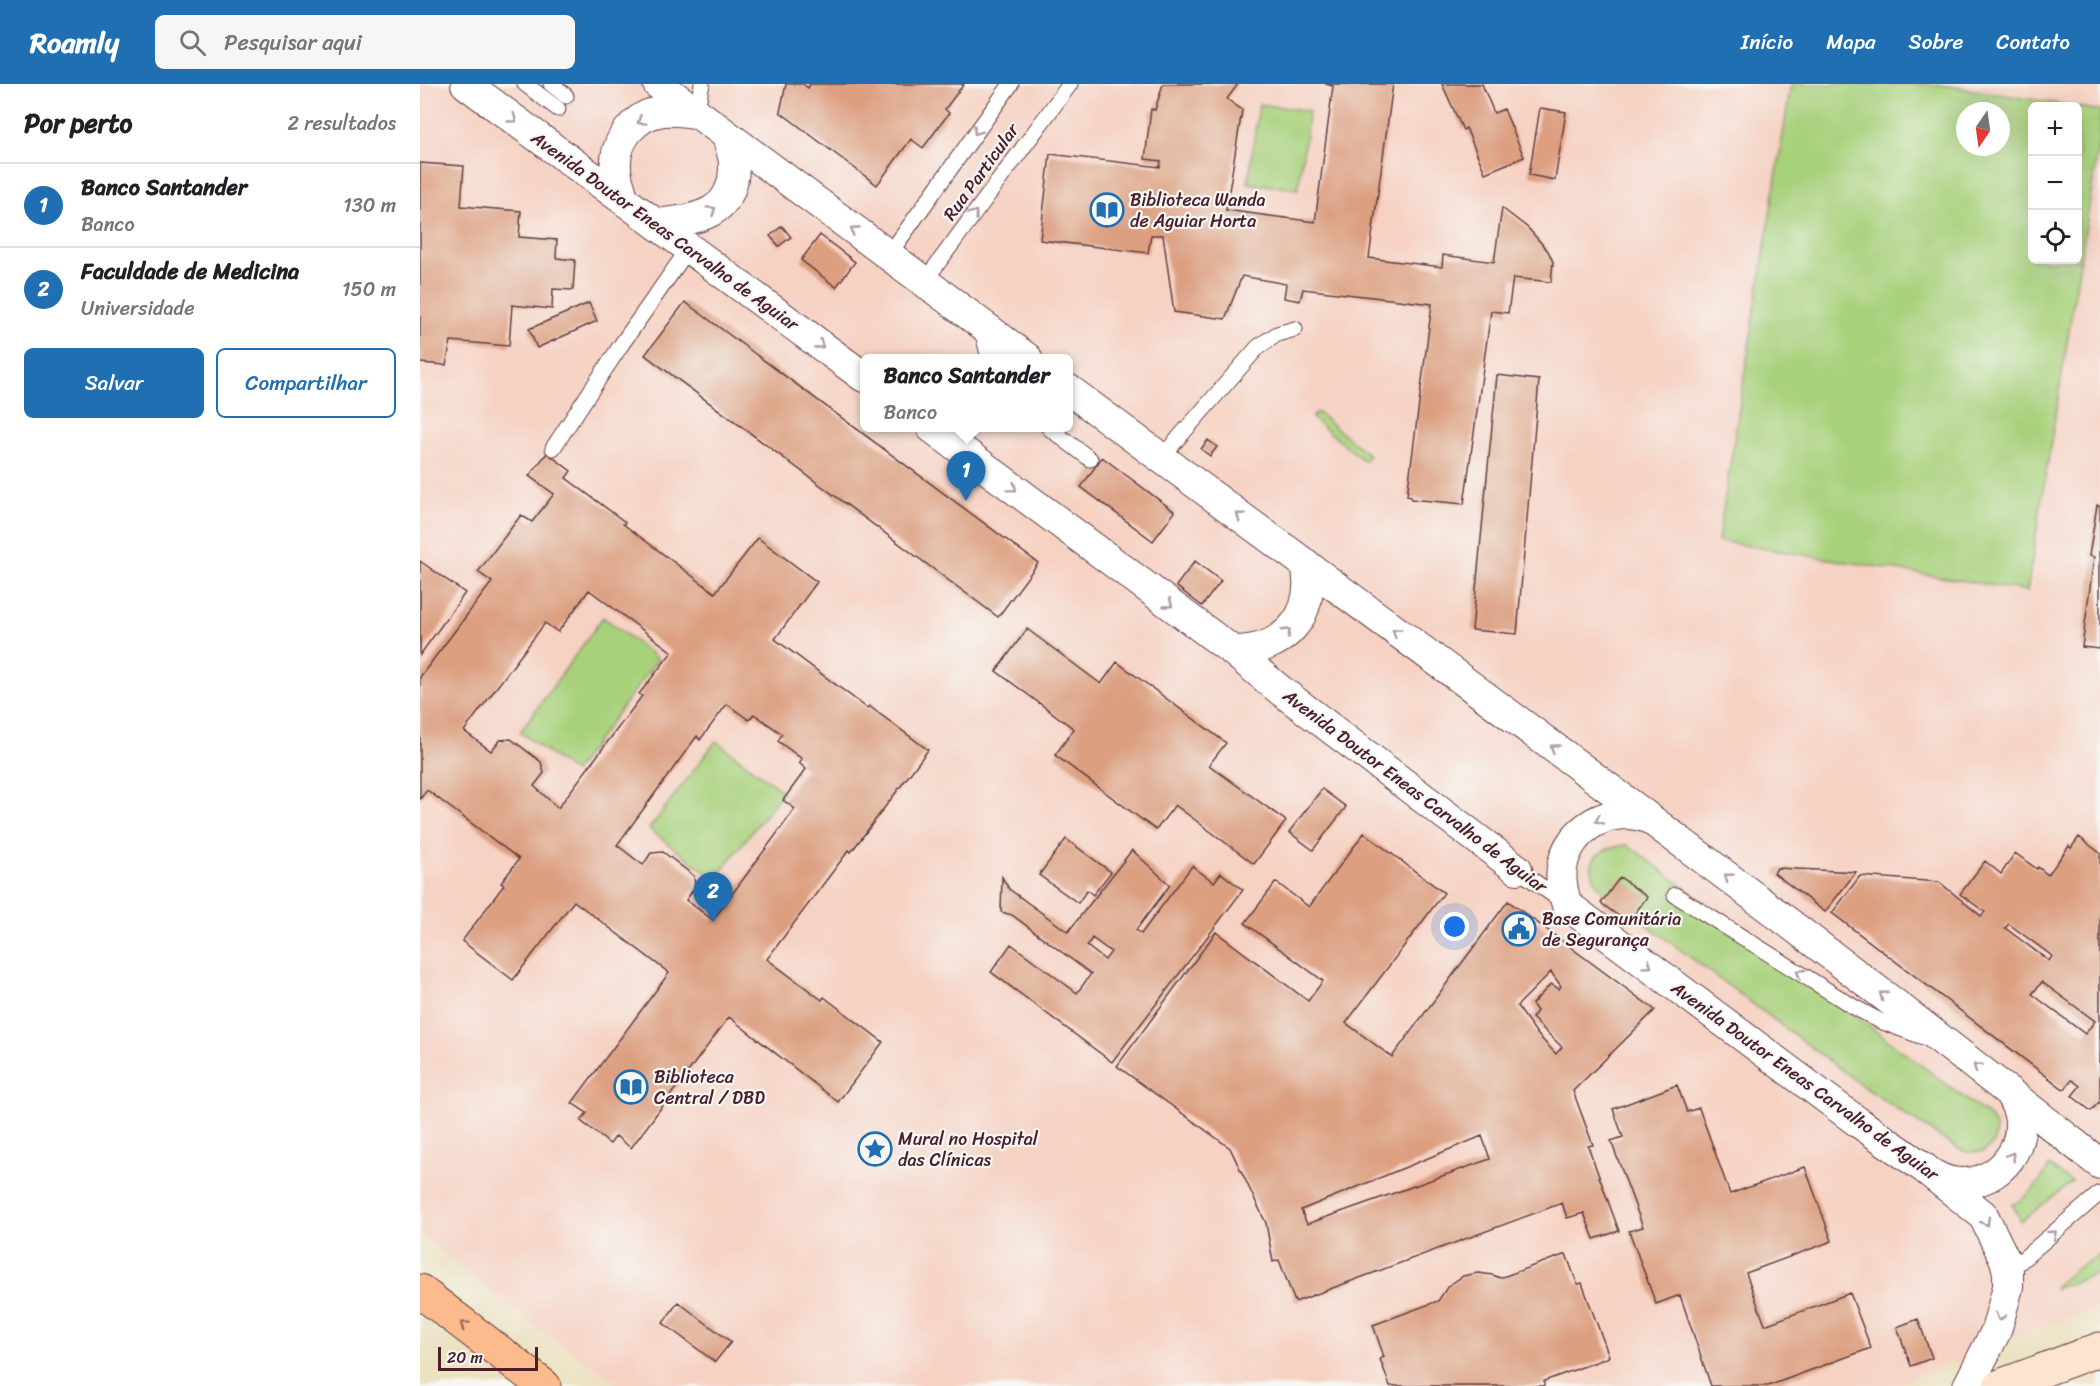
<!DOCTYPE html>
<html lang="pt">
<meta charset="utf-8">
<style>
body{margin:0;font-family:Sriracha,sans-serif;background:#f6f6f6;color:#202124}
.controls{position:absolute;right:18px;top:18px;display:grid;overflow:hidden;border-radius:9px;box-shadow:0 6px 24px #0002}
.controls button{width:54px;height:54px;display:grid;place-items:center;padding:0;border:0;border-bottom:2px solid #e0e0e0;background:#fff;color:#202124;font:30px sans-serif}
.compass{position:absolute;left:1536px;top:18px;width:54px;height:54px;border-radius:50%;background:#fff;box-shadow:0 6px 24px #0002;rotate:193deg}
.scale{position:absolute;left:18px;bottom:15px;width:100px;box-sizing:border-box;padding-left:6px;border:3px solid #4a1f2b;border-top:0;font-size:16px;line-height:21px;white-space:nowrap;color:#4a1f2b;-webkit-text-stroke:4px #f6f6f2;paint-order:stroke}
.you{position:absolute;left:1035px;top:843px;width:21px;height:21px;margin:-15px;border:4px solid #fff;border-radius:50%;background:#1a73e8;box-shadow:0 0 0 9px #1a73e833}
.badge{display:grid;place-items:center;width:39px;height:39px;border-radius:50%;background:#1f6fb2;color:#fff;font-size:20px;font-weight:700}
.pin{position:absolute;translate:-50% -50px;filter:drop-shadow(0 2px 3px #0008)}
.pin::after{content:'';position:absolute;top:32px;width:21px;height:18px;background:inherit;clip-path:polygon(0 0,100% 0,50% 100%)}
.popup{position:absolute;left:440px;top:270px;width:213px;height:78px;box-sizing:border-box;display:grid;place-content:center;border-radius:9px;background:#fff;filter:drop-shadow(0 2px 4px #0005);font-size:20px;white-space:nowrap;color:#757577}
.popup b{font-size:22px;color:#202124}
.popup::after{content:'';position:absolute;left:50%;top:100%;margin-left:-12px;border:12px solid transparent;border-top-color:#fff}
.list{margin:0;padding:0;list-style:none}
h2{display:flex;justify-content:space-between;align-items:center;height:78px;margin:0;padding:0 24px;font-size:26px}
h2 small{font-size:20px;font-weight:400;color:#757577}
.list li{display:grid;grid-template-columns:39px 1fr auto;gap:18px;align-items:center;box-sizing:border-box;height:84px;padding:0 24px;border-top:2px solid #e0e0e0}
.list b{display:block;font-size:22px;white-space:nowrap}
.list p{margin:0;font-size:20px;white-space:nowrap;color:#757577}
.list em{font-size:20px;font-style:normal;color:#757577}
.actions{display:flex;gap:12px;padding:18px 24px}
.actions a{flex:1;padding:14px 0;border:2px solid #1f6fb2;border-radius:9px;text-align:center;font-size:21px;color:#1f6fb2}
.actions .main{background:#1f6fb2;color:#fff}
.icon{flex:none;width:33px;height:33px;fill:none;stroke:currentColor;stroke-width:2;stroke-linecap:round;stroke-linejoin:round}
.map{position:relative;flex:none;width:1680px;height:1302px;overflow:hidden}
header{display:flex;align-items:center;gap:36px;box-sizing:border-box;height:84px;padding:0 30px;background:#1f6fb2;color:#fff}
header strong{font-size:28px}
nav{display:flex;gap:33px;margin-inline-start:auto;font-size:21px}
.search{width:420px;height:54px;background:#f6f6f6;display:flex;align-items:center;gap:15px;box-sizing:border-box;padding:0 21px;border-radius:9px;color:#757577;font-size:22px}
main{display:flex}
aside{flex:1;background:#fff}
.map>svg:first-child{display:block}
.built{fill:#f6d2c3;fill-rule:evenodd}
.green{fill:#a8d17c;stroke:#797854;stroke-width:1.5;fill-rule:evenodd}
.building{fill:#dc9f80;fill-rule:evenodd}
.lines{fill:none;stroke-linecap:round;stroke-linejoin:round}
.lane-casing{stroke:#623c41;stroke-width:17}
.street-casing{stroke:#623c41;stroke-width:32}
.secondary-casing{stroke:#623c41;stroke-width:35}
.primary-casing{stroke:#623c41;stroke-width:35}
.lane{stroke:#fff;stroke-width:15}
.street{stroke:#fff;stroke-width:30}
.secondary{stroke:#fde4d1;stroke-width:33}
.primary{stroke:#fbbb8c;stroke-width:33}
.oneway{stroke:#ae9aa0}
.oneway2{stroke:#9a6557}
.labels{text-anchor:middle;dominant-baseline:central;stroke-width:4.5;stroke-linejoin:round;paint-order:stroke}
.street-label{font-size:18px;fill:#4a1f2b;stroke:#f6f6f2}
.poi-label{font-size:18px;fill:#4a1f2b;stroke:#f6f6f2;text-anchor:start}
</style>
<header>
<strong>Roamly</strong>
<div class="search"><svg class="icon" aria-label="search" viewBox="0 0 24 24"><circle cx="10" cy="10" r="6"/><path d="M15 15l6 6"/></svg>Pesquisar aqui</div>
<nav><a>Início</a><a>Mapa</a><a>Sobre</a><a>Contato</a></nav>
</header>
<main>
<aside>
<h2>Por perto<small>2 resultados</small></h2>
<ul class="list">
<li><span class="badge">1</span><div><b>Banco Santander</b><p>Banco</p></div><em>130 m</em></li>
<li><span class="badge">2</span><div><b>Faculdade de Medicina</b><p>Universidade</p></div><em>150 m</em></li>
</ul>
<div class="actions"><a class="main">Salvar</a><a>Compartilhar</a></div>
</aside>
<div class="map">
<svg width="1680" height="1302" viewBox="0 0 1680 1302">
<rect width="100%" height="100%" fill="#f6f6f2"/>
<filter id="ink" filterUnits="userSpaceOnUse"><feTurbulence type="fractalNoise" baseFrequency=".0167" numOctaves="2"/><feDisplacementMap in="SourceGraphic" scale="12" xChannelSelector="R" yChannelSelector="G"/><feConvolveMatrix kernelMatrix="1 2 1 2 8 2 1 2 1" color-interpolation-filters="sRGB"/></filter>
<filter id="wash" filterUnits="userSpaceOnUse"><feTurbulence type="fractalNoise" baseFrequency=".008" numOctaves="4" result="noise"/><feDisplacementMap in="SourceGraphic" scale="24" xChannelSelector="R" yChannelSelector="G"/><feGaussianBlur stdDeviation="1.35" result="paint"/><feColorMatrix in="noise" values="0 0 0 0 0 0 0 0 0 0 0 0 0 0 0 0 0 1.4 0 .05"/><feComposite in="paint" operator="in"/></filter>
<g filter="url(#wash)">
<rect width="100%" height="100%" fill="#ece1c0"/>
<path class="built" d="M0,0H1680V1223L1622,1243L1473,1302H202L112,1240L0,1150ZM1612,22H1658V176H1612ZM1545,27H1581V63H1545ZM444,274H648V344H444Z"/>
<path class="green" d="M1371,0H1515L1654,22H1612V176H1658V23L1680,27V54L1607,507L1298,457ZM1545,27H1581V63H1545Z
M839,20L889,27L878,105L828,99Z
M897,328L949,371L944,377L892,334Z
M183,533L238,575L154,688L100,648Z
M296,657L363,708L295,795L229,745Z
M1208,761L1570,1033L1576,1044L1574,1059L1563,1068H1546L1535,1063L1444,1003L1183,808C1159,778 1176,764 1208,761Z
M1629,1082L1652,1098L1601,1137L1592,1120C1606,1117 1623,1094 1629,1082Z
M1680,1171V1189L1634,1205L1635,1202L1657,1184Z"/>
<g id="blocks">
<path class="building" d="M366,0H383L388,4L390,0H544L525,25L529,29L503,64L491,55L457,101L360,28Z
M743,0H818L807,15L822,26L806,126L895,138L913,2L905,0H973L949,174L1022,183L1023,171L1074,178L1082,124L1108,144L1128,167L1133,178L1131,198L1093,194L1088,229L1071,227L1044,420L991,415V413L987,412L1012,220L883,205L880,217L864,214L866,200L822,192L805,235L754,228L743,151H731L728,169L620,156L630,70L740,83L741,77L725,75L731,25L735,26Z
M1022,0H1062L1074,29L1084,25L1104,73L1065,89L1046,44L1043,46Z
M1120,24L1146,28L1135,96L1109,91Z
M0,79L44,82L41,122L101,127L99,153L137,156L136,174L155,176L153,206L133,205L132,225L92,221L89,262L31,257L26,281L0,279Z
M362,142L371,153L359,162L350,152Z
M400,151L435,178L416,203L381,176Z
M265,218L618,479L578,533L225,271Z
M169,219L177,237L117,264L109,245Z
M1077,291L1119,296L1097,550L1052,546Z
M788,356L797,363L790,372L781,365Z
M127,369L151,387L146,394L205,438L203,440L295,509L338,454L397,498L355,555L447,624L449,622L508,666L431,768L429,766L347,875L402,916L404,913L463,958L418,1018L309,933L211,1064L196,1052L190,1060L161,1037L167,1029L152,1019L249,889L154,817L93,896L42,857L84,801L81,799L99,775L7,706L0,715V593L72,498L58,488L101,431L112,438L134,410L109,392ZM169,506L252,568L219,610L222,612L138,724L114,702L124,689L121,678L91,655L80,656L71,667L44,647L125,539L138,548ZM307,620L329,636L334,630L362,650L358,657L382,675L379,679L386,685L363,716L375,725L293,836L266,816L275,803L274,792L243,768L231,769L223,781L197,761L277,652L280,656Z
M682,373L755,428L733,457L661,403Z
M1677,421H1680V565L1662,563L1674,473L1669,472Z
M0,477L45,509L0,571Z
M775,477L801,497L782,522L756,502Z
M607,545L681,600L697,578L806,659L789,681L866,737L834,780L755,721L736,746L635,671L654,645L576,587Z
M902,705L926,723L893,766L869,748Z
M944,749L1024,809L926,939L972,973L1088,817L1235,926L1153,1007L1173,1061L1168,1062L1199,1147L1174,1155L1164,1129L1147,1134L1142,1119L875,1218L859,1176L853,1178L846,1139L810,1064L697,982L796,848L888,917L903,897L825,839L856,798L889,823ZM1131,888L1141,902L1139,905L1131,900L1112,920L1117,927L1112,934L1142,963L1136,970L1118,951L1097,922ZM1062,1052L1070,1075L887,1140L881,1126Z
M1659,753L1680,769V1017L1671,1027L1652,1012L1660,1002L1652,996L1645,1005L1642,1004L1412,829L1440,792L1519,798L1561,832L1565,828L1540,810L1565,777L1581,790L1595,769L1617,785L1618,783L1628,791L1649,762L1651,764ZM1589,840L1632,872L1629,877L1585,844ZM1622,898L1675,937L1665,950L1612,910Z
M646,755L691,788L673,811L667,806L658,819L619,791Z
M712,766L750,801L716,846L721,850L772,782L794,798L801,789L823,806L692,978L571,888L591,860L657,909L671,890L592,831L581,828L582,793L589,805L648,848ZM672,854L691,868L685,876L667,862Z
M1357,784L1436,788L1405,828L1354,789Z
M1200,793L1227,813L1208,839L1181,819Z
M1257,1001L1267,1028L1279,1024L1310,1110L1385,1083L1412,1157L1326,1189L1345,1241L1430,1209L1451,1264L1348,1302H1291L1260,1211L1236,1220L1209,1147L1223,1143L1191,1057L1203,1053L1193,1025Z
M1146,1170L1157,1199L1159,1200L1162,1199L1163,1202L1189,1272L1187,1274L1124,1297V1302H970L960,1275L964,1273L953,1241L1018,1217L1028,1202L1043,1192L1058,1189L1073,1191L1080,1194Z
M258,1218L311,1258L295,1278L243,1239Z
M1498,1235L1512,1274L1491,1282L1477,1243Z"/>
</g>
</g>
<g filter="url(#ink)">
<use href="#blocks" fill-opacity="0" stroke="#623c41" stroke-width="1.5"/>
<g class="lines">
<g class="lane-casing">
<path id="lane" d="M105,0L138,25
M131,0L146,12
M276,29L282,0
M468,172L591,0
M504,198L650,0
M561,243L569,274
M629,344L670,375
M133,364L201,261L269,164
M741,374L838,263L857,250L875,245
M1097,785L1143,818
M1255,811L1434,923L1460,937L1503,953
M1588,1188L1680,1109"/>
</g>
<g class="street-casing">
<path id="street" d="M46,0L444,293
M238,0L607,274
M204,116C201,106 196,94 196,84C194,56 216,30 243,27C254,26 266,28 276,29
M237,140C276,135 313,132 314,83C315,73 309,61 307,51
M648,305C993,561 1343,812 1680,1080
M512,344L813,567L860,606L1097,785
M813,567C865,567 897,531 886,480
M1230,735C1192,719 1148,744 1142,784C1140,797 1143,809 1147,821L1438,1038L1504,1084L1563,1131L1585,1176L1588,1188V1203L1576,1247L1548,1302
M1514,1091C1554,1115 1603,1082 1600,1037C1599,1025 1594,1016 1588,1007"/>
</g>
<g class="secondary-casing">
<path id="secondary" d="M1580,1302L1680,1265"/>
</g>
<g class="primary-casing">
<path id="primary" d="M0,1207L124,1302"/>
</g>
<use href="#lane" class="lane"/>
<use href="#street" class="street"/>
<use href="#secondary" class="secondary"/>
<use href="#primary" class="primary"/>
</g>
<defs><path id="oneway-chevron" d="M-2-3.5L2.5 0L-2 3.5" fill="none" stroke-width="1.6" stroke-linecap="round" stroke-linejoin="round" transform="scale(1.5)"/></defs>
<g class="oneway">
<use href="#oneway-chevron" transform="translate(93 35) rotate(36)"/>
<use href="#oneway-chevron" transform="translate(221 37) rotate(146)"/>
<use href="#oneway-chevron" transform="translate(557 47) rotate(126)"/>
<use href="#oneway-chevron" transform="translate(292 126) rotate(-35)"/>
<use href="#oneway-chevron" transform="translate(554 130) rotate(-54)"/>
<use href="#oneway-chevron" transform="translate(434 146) rotate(-144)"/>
<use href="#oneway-chevron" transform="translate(400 261) rotate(36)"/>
<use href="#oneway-chevron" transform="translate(593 404) rotate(37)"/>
<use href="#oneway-chevron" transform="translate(820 432) rotate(-143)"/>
<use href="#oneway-chevron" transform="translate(749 520) rotate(36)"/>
<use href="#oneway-chevron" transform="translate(867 548) rotate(-43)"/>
<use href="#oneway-chevron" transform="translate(976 548) rotate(-144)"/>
<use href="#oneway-chevron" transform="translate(1134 664) rotate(-144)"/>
<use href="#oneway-chevron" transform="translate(1179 736) rotate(156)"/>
<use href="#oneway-chevron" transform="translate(1308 793) rotate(-143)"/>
<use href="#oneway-chevron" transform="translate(1228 881) rotate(37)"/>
<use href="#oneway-chevron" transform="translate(1380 889) rotate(-148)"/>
<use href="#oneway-chevron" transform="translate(1463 911) rotate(-143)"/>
<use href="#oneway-chevron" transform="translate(1557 983) rotate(-142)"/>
<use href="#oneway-chevron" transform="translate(1591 1072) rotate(-58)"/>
<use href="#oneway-chevron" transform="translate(1566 1138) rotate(59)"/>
<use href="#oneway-chevron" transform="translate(1633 1150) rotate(-41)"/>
<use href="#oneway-chevron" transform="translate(1580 1233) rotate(106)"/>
</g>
<use class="oneway2" href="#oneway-chevron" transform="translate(44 1241) rotate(-143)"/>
</g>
<defs>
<g id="library-ring" transform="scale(1.725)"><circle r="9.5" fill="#f6f6f2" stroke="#1f6fb2" stroke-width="1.5"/><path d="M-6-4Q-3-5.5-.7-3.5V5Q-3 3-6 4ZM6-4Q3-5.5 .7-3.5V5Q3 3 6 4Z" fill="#1f6fb2"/></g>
<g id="civic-ring" transform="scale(1.725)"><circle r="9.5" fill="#f6f6f2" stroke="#1f6fb2" stroke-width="1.5"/><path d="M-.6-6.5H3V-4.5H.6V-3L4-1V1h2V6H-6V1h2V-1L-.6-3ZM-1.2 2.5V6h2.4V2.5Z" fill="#1f6fb2"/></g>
<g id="sight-ring" transform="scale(1.725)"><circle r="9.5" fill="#f6f6f2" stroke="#1f6fb2" stroke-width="1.5"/><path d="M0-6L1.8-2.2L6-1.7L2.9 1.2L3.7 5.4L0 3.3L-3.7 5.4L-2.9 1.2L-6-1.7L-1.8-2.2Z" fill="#1f6fb2"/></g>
</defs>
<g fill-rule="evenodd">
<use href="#library-ring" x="687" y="126"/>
<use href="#civic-ring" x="1099" y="845"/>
<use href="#library-ring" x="211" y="1003"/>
<use href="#sight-ring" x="455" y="1065"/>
</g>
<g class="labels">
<g class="street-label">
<text transform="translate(561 88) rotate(-54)">Rua Particular</text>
<text transform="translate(245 147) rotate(36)">Avenida Doutor Eneas Carvalho de Aguiar</text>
<text transform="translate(995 707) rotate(37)">Avenida Doutor Eneas Carvalho de Aguiar</text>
<text transform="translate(1385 997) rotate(36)">Avenida Doutor Eneas Carvalho de Aguiar</text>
</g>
<g class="poi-label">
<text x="710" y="116">Biblioteca Wanda<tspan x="710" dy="21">de Aguiar Horta</tspan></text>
<text x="1122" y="835">Base Comunitária<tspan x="1122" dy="21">de Segurança</tspan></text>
<text x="234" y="993">Biblioteca<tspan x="234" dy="21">Central / DBD</tspan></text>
<text x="478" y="1055">Mural no Hospital<tspan x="478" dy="21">das Clínicas</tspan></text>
</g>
</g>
</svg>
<div class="controls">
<button>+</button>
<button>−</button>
<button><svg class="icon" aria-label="locate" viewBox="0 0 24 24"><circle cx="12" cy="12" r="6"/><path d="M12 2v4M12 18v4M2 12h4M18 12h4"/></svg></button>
</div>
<svg class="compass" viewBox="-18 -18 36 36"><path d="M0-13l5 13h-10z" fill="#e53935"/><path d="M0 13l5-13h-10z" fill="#757577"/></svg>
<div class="scale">20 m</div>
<div class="you"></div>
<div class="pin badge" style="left:546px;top:417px">1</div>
<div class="popup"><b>Banco Santander</b>Banco</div>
<div class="pin badge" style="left:293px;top:838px">2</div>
</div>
</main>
